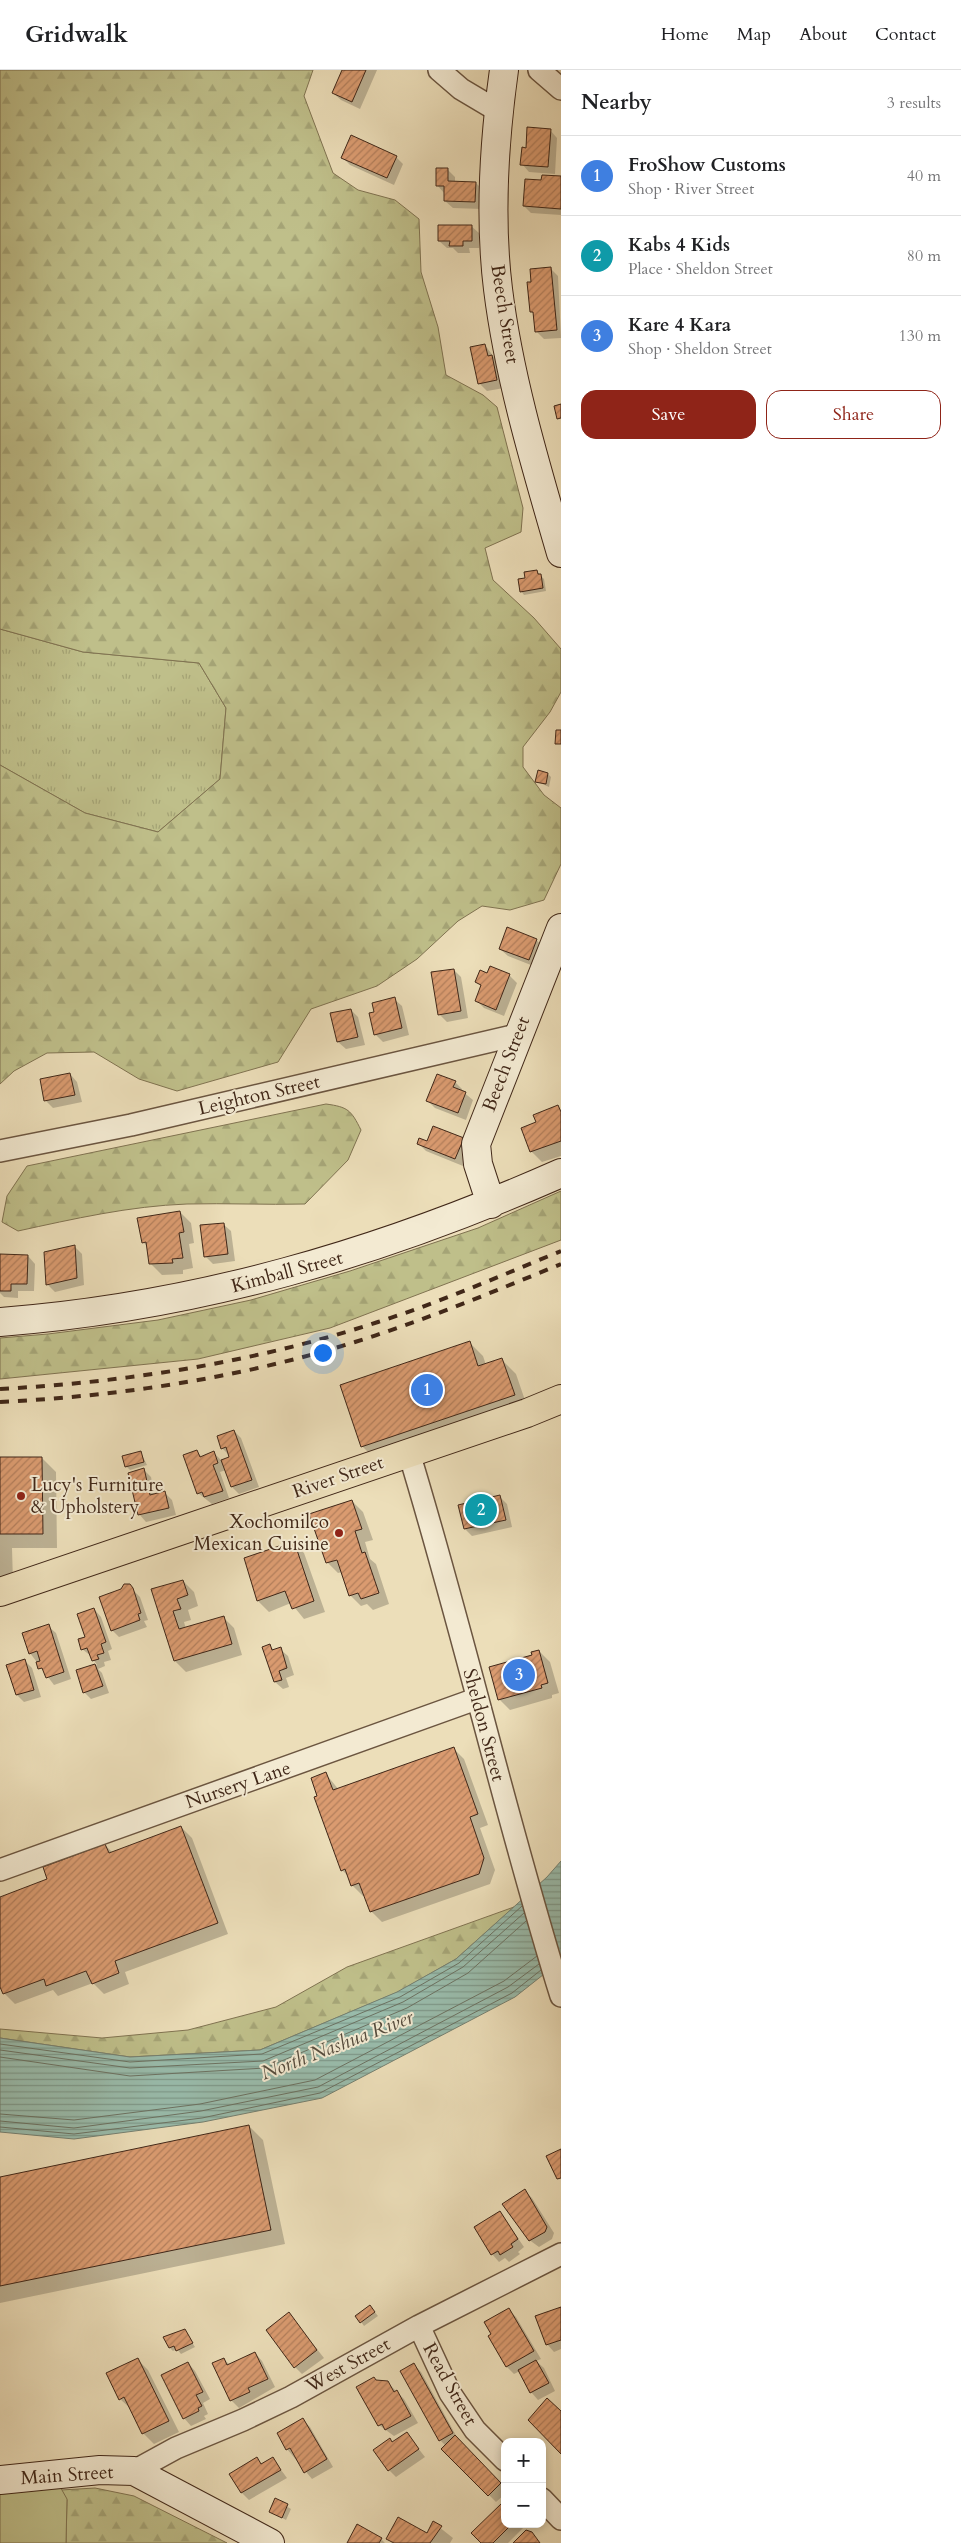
<!DOCTYPE html>
<meta charset="utf-8">
<style>
body{margin:0;font-family:Cardo,serif;background:#f2f2f2;color:#202124}
.controls{position:absolute;right:15px;bottom:15px;display:grid;overflow:hidden;border-radius:10px;box-shadow:0 2px 8px #0003}
.controls button{width:45px;height:45px;display:grid;place-items:center;padding:0;border:0;border-bottom:1px solid #e0e0e0;background:#fff;color:#202124;font:25px sans-serif}
.you{position:absolute;left:322px;top:1282px;width:18px;height:18px;margin:-12px;border:4px solid #fff;border-radius:50%;background:#1a73e8;box-shadow:0 0 0 8px #1a73e833}
.badge{display:grid;place-items:center;width:32px;height:32px;border-radius:50%;background:#8f2418;color:#fff;font-size:16px;font-weight:700}
.pin{position:absolute;translate:-50% -50%;border:2px solid #fff;box-shadow:0 1px 5px #0006}
.list{margin:0;padding:0;list-style:none}
h2{display:flex;justify-content:space-between;align-items:center;height:65px;margin:0;padding:0 20px;font-size:21px}
h2 small{font-size:16px;font-weight:400;color:#757577}
.list li{display:grid;grid-template-columns:32px 1fr auto;gap:15px;align-items:center;box-sizing:border-box;height:80px;padding:0 20px;border-top:1px solid #e0e0e0}
.list b{display:block;font-size:19px;white-space:nowrap}
.list p{margin:0;font-size:16px;white-space:nowrap;color:#757577}
.list em{font-size:16px;font-style:normal;color:#757577}
.actions{display:flex;gap:10px;padding:15px 20px}
.actions a{flex:1;padding:11px 0;border:1px solid #8f2418;border-radius:15px;text-align:center;font-size:18px;color:#8f2418}
.actions .main{background:#8f2418;color:#fff}
.map{position:relative;flex:none;width:561px;height:2473px;overflow:hidden}
header{display:flex;align-items:center;gap:30px;box-sizing:border-box;height:70px;padding:0 25px;background:#fff;border-bottom:1px solid #e0e0e0}
header strong{font-size:24px}
nav{display:flex;gap:28px;margin-inline-start:auto;font-size:18px}
main{display:flex}
aside{flex:1;background:#fff}
.map>svg:first-child{display:block}
.grass{fill:url(#grass-tufts);stroke:#807351}
.forest{fill:url(#forest-firs);stroke:#807351}
.park{fill:#bfbf8a;stroke:#807351}
.water{fill:url(#water-rules);stroke:#758071}
.shadow{fill:#0003}
.lines{fill:none;stroke-linecap:round;stroke-linejoin:round}
.shore{stroke:#6c7262;stroke-width:1}
.building{fill:url(#building-hatch);stroke:#402718}
.street-casing{stroke:#6b5540;stroke-width:24}
.secondary-casing{stroke:#402718;stroke-width:30}
.highway-casing{stroke:#402718;stroke-width:30}
.street{stroke:#f3ead2;stroke-width:21}
.secondary{stroke:#f3ead2;stroke-width:28}
.highway{stroke:#ecdeb9;stroke-width:28}
.rail{stroke:#402718;stroke-width:4;stroke-dasharray:9 9;stroke-linecap:butt}
.poi-dot{fill:#8f2418;stroke:#f3ead2;stroke-width:2}
.labels{text-anchor:middle;dominant-baseline:central;stroke-width:4;stroke-linejoin:round;paint-order:stroke}
.street-label{font-size:19px;fill:#402718;stroke:#f3ead2}
.poi-label{font-size:19px;fill:#402718;stroke:#f3ead2;text-anchor:start}
.water-label{font-size:20px;font-style:italic;fill:#564c3d;stroke:#f3ead2}
</style>
<header>
<strong>Gridwalk</strong>
<nav><a>Home</a><a>Map</a><a>About</a><a>Contact</a></nav>
</header>
<main>
<div class="map">
<svg width="561" height="2473" viewBox="0 0 561 2473">
<defs>
<pattern id="grass-tufts" width="24" height="20" patternUnits="userSpaceOnUse" patternTransform="scale(1.25)"><rect width="24" height="20" fill="#bfbf8a"/><path d="M3 7l-1-3M5 7V3M7 7l1-3M15 17l-1-3M17 17v-4M19 17l1-3" fill="none" stroke="#a5a476"/></pattern>
<pattern id="forest-firs" width="22" height="20" patternUnits="userSpaceOnUse" patternTransform="scale(1.25)"><rect width="22" height="20" fill="#bfbf8a"/><path d="M5 1l3.5 6h-7zM16 11l3.5 6h-7z" fill="#a5a476"/></pattern>
<pattern id="water-rules" width="6" height="5" patternUnits="userSpaceOnUse" patternTransform="scale(1.25)"><rect width="6" height="5" fill="#99bcac"/><path d="M0 2.5h6" fill="none" stroke="#7e998b"/></pattern>
<pattern id="building-hatch" width="6" height="6" patternUnits="userSpaceOnUse" patternTransform="scale(1.25)"><rect width="6" height="6" fill="#da9b70"/><path d="M-1 1l2-2M0 6l6-6M5 7l2-2" fill="none" stroke="#b27e5b"/></pattern>
</defs>
<rect width="100%" height="100%" fill="#ecdeb9"/>
<filter id="stains"><feTurbulence type="fractalNoise" baseFrequency=".004" numOctaves="4"/><feColorMatrix values="0 0 0 0 .2 0 0 0 0 .09 0 0 0 0 .02 0 0 0 .5 -.17"/></filter>
<radialGradient id="worn" r=".72"><stop offset=".6" stop-color="#630" stop-opacity="0"/><stop offset="1" stop-color="#630" stop-opacity=".3"/></radialGradient>
<path class="grass" d="M0,559L83,582L199,593L226,638L220,709L158,762L85,743L0,695Z"/>
<path class="forest" d="M0,0H313L304,26L333,103L358,120L395,130L419,149L421,202L438,257L446,305L483,325L497,337L523,438L521,462L485,478L493,510L534,548L561,579V622L550,642L523,677V697L544,725L561,738V794L544,830L510,840L482,836L458,851L417,889L377,916L311,939L278,992L177,1021L139,1009L94,982L47,983L14,1001L0,1014V695L85,743L158,762L220,709L226,638L199,593L83,582L0,559Z
M326,1034C348,1037 351,1040 361,1060L348,1090L305,1134C266,1135 226,1133 187,1134C130,1136 73,1149 18,1161L2,1152L7,1126L27,1096Z
M561,1121V1170L330,1258L198,1289L0,1309V1268L48,1264L158,1250L251,1230L350,1201L478,1158Z
M514,1837L456,1889L398,1922L260,1980L130,1987L0,1968V1959L102,1968L188,1960L276,1937L347,1897Z
M95,2418L134,2426L227,2473H66L67,2430L61,2420Z"/>
<path class="park" d="M53,2404L67,2429L66,2473H0V2410Z"/>
<path class="water" d="M561,1791V1895L553,1897L515,1927L322,2028L203,2052L74,2069L0,2062V1968L130,1987L260,1980L397,1922L456,1889L547,1807Z"/>
<path class="shadow" d="M343,0H377L360,39L341,30L333,23Z
M550,60L557,68L555,104L529,102L522,94L527,79Z
M342,87H396L403,94L394,115L350,95Z
M448,100L455,107V112L476,113L483,120L482,139L453,138L445,131L444,123L437,115Z
M561,108V145L531,143L524,136L543,111Z
M471,156L479,163V178H469L470,183H458L453,178H447L439,171Z
M551,199L558,206L561,268L544,269L537,262L535,245L531,241Z
M485,275L499,294L504,318L487,321L480,314L472,278Z
M537,502L544,509L546,521L524,525L521,521L527,509Z
M548,704L551,707L549,717L536,711Z
M536,870L544,877L536,897L508,886L500,879Z
M491,898L510,906L517,913L504,946L484,938L476,930L482,917L476,912L488,904Z
M454,900L461,907L468,948L447,952L440,945Z
M394,929L402,936L409,965L383,972L375,964L376,943Z
M351,940L358,947L365,975L346,979L338,972L332,944Z
M70,1004L77,1012L82,1032L53,1038L45,1030Z
M455,1012L462,1019V1021L473,1030L466,1050L435,1038L428,1031Z
M558,1037L561,1040V1086L542,1092L531,1081L537,1053Z
M463,1069L470,1076L463,1096L426,1081L418,1073Z
M180,1142L191,1153L194,1173L189,1174L193,1198L183,1200V1204L162,1205L151,1194L148,1177L143,1172Z
M223,1154L231,1161L235,1191L213,1194L205,1186Z
M74,1176L82,1184L84,1215L55,1222L48,1215Z
M0,1185L28,1186L35,1194L34,1221H18V1228L4,1227L0,1223Z
M469,1272L483,1286L486,1295L502,1290L516,1304L528,1339L376,1390L362,1376Z
M234,1361L241,1368L259,1417L239,1424L232,1417L226,1400L220,1402L229,1428L212,1434L198,1423L197,1382L202,1387L214,1383L221,1390L232,1388L222,1378Z
M141,1383L147,1395L130,1400L126,1396Z
M0,1388H42L56,1402L57,1478H12L13,1513L0,1516Z
M144,1400L151,1407L155,1425L165,1423L172,1430L176,1445L146,1452L139,1444Z
M500,1427L507,1434L512,1457L472,1466L465,1459Z
M352,1431L363,1442L373,1470L365,1472L370,1489L376,1494L389,1534L373,1540L367,1534L361,1536L350,1525L342,1502L338,1503L327,1492Z
M293,1472L304,1483L325,1542L304,1549L291,1533L269,1542L258,1531L246,1489Z
M183,1511L194,1522L198,1536L188,1540L191,1550L184,1552L186,1559L223,1547L234,1558L242,1585L186,1602L175,1591L153,1520Z
M129,1516L140,1527L148,1550L144,1551L147,1557L119,1567L112,1560Z
M94,1539L101,1547L112,1579L108,1581L111,1590L104,1592L105,1596L98,1599L102,1603L109,1623L91,1629L84,1622L77,1601L97,1595L91,1586L82,1579Z
M48,1556L56,1563L71,1609L54,1615L30,1583Z
M270,1576L274,1580L280,1579L288,1586L294,1605L286,1608L289,1617L283,1619L275,1612L264,1578Z
M539,1581L550,1592L559,1623L552,1625V1628L510,1640L499,1629Z
M25,1591L32,1598L41,1627L24,1632L17,1625Z
M453,1678L464,1689L488,1755L480,1758L495,1800L490,1814L382,1852L371,1841L365,1825L363,1826L352,1815L349,1807L342,1800L319,1727L326,1704L339,1720Z
M181,1757L192,1768L228,1864L125,1902L129,1914L104,1924L93,1913L58,1926L53,1920L15,1934L4,1923L0,1913V1828L49,1810L105,1775L113,1783Z
M249,2056L263,2070L285,2174L0,2233V2108Z
M525,2121L532,2128L554,2163L552,2169L539,2177L528,2169Z
M500,2142L524,2177L518,2182L520,2184L509,2192L505,2188L499,2192L492,2184L475,2158Z
M370,2236L378,2246L364,2256L357,2246Z
M561,2238V2279L554,2282L547,2274Z
M508,2239L516,2247L541,2289L536,2291L544,2298L555,2321L538,2330L531,2322L520,2301L514,2304L507,2297L489,2266Z
M289,2244L324,2288L302,2304L295,2297Z
M184,2260L195,2277L181,2284L177,2279L173,2281L170,2278L165,2267Z
M255,2283L262,2291L275,2317L239,2338L231,2330L224,2289L230,2295Z
M137,2289L148,2300L179,2362L154,2374L143,2363L131,2339L120,2329Z
M188,2293L195,2301L210,2329L203,2333L208,2344L204,2346L206,2349L191,2356L184,2348Z
M413,2294L421,2302L459,2371L505,2418V2424L496,2432L443,2379L446,2376L440,2370Z
M377,2311L388,2313L404,2329L418,2353L394,2366L379,2355Z
M303,2350L310,2357L333,2397L312,2409L287,2379Z
M407,2364L425,2387L396,2407L389,2400L393,2373Z
M257,2389L263,2395L273,2389L287,2408L249,2430L242,2423L231,2404Z
M276,2430L291,2439L286,2450L270,2441Z
M434,2453L453,2468L450,2473H392L388,2469L427,2464Z
M505,2454H522L524,2457L508,2473H483Z
M381,2469L385,2473H348Z"/>
<g class="lines">
<path class="shore" d="M0,1974L130,1992L262,1984L400,1927L459,1893L522,1836
M0,1980L130,1998L263,1991L403,1932L463,1897L524,1843
M0,1987L130,2006L265,1998L407,1938L468,1903L526,1851
M0,2044L74,2050L200,2034L315,2010L504,1911L537,1886
M0,2051L74,2058L201,2041L318,2017L508,1917L539,1894
M0,2057L74,2064L202,2048L320,2023L512,1923L541,1900"/>
</g>
<path class="building" d="M342,0H366L352,32L332,23Z
M527,57L551,59L548,97L520,95L522,77L526,78Z
M351,65L397,86L387,108L341,88Z
M436,98H448V111L476,112L475,132L444,131V116H436Z
M542,105L561,106V139L523,136L525,109L541,110Z
M438,155H472V171H463V176H449L450,171H438Z
M551,197L557,260L535,262L533,242H530L527,212H531L530,199Z
M485,274L488,286L492,285L497,310L478,314L470,277Z
M561,334V348L557,349L554,336Z
M537,500L538,504H541L543,518L520,522L518,509L525,508L524,502Z
M556,660H561V674H555Z
M538,700L548,703L546,714L535,712Z
M507,857L537,869L529,890L499,879Z
M490,896L510,904L496,940L475,931L481,915L475,912L480,900L487,903Z
M454,899L461,941L438,945L431,902Z
M395,927L402,958L374,965L369,943L374,942L372,933Z
M351,939L358,967L337,972L330,943Z
M70,1003L75,1025L44,1031L40,1009Z
M437,1004L456,1011L453,1017L466,1022L458,1043L426,1031Z
M558,1035L561,1042V1071L530,1082L521,1058L536,1052L533,1045Z
M433,1056L464,1068L455,1089L417,1074L419,1068L427,1071Z
M180,1141L184,1162L179,1163L183,1188L172,1189L173,1193L149,1194L146,1172L142,1173L137,1148Z
M224,1153L228,1184L204,1187L200,1155Z
M75,1175L77,1208L46,1215L44,1182Z
M0,1184L28,1185L27,1214H11V1221H0Z
M470,1271L478,1296L502,1288L515,1325L361,1377L340,1315Z
M234,1360L252,1410L231,1417L221,1390L229,1387L226,1377L221,1379L217,1366Z
M197,1380L200,1387L214,1381L218,1393L213,1395L223,1421L204,1427L202,1422L197,1424L183,1385Z
M141,1381L144,1392L125,1397L122,1386Z
M0,1387H42L43,1464H0Z
M144,1398L150,1425L165,1421L169,1438L138,1445L128,1403Z
M500,1425L506,1450L464,1459L458,1435Z
M352,1430L362,1459L355,1461L362,1483L365,1482L379,1523L361,1529L358,1523L349,1526L337,1490L326,1493L309,1444Z
M294,1471L314,1531L292,1539L285,1521L257,1531L244,1488Z
M183,1510L188,1525L177,1529L181,1539L173,1541L179,1559L224,1546L232,1574L174,1591L151,1519Z
M124,1514H130L133,1518L141,1543L138,1544L140,1550L111,1561L99,1527L121,1519Z
M94,1538L106,1572L101,1574L104,1583L97,1585L99,1589L92,1591L87,1578L81,1580L78,1569L85,1567L77,1544Z
M49,1554L64,1602L46,1608L42,1598L38,1599L36,1592L40,1591L37,1581L29,1584L22,1563Z
M270,1574L272,1580L281,1577L287,1598L279,1601L282,1610L274,1612L262,1577Z
M539,1580L548,1613L541,1615L542,1618L498,1630L489,1597L532,1585L531,1582Z
M25,1589L34,1620L16,1625L6,1595Z
M95,1594L103,1616L83,1623L76,1600Z
M454,1677L478,1744L470,1747L484,1788L479,1804L370,1842L359,1813L351,1816L345,1799L341,1801L314,1727L317,1726L311,1708L326,1702L333,1720Z
M181,1756L218,1853L115,1891L119,1903L92,1914L86,1901L46,1916L44,1909L3,1924L0,1917V1827L47,1809L43,1797L105,1774L109,1783Z
M249,2055L271,2160L0,2216V2107Z
M561,2079V2108L557,2109L546,2086Z
M525,2119L547,2157L545,2162L529,2171L502,2134Z
M500,2141L518,2169L511,2174L513,2177L500,2185L498,2181L491,2185L474,2157Z
M370,2235L375,2242L360,2253L355,2246Z
M561,2237V2270L546,2275L535,2246Z
M509,2238L534,2281L506,2297L488,2266L491,2264L484,2252Z
M289,2242L317,2280L294,2298L266,2260Z
M185,2259L193,2273L176,2281L174,2276L169,2278L163,2267Z
M255,2282L268,2309L248,2318L250,2322L230,2331L212,2293L224,2288L227,2295Z
M138,2288L169,2351L142,2364L124,2327L119,2330L106,2303Z
M536,2290L549,2313L530,2323L518,2300Z
M188,2292L203,2322L196,2325L202,2336L198,2338L199,2341L183,2349L161,2305Z
M414,2293L453,2363L439,2371L400,2301Z
M374,2307L376,2310L388,2311L394,2322L397,2320L411,2346L385,2360L382,2354L378,2356L356,2317Z
M547,2328L561,2341V2384L528,2350Z
M303,2348L327,2389L304,2403L290,2378L286,2380L277,2363Z
M407,2362L419,2379L388,2401L373,2380L390,2368L392,2372Z
M455,2365L501,2413L488,2426L441,2379Z
M257,2387L261,2394L273,2387L281,2400L241,2423L229,2404Z
M275,2428L288,2434L282,2448L269,2442Z
M502,2433L505,2434V2454H512L493,2473H481L471,2463Z
M398,2447L427,2463L433,2451L442,2456L430,2473H394L386,2469Z
M357,2454L382,2468L379,2473H347Z
M526,2460L532,2462L540,2473H513Z"/>
<g class="lines">
<g class="street-casing">
<path id="street" d="M439,0L461,19L498,41
M539,0L561,19
M0,1081L131,1055L517,965
M409,1383C464,1563 505,1746 561,1926
M0,1800L476,1629
M419,2256L450,2323L475,2360L505,2390
M134,2401L176,2378L243,2350L291,2327L419,2256L561,2184
M542,2429L561,2449"/>
</g>
<g class="secondary-casing">
<path id="secondary" d="M504,0C494,72 489,146 498,219C509,308 536,397 561,483
M491,1134L478,1094L476,1074L561,858
M0,1252C197,1237 380,1183 561,1103
M0,2410L100,2400L134,2401L270,2473"/>
</g>
<g class="highway-casing">
<path id="highway" d="M0,1522L527,1343L561,1329"/>
</g>
<use href="#street" class="street"/>
<use href="#secondary" class="secondary"/>
<use href="#highway" class="highway"/>
<path class="rail" d="M0,1319C128,1312 256,1292 378,1252C441,1232 500,1206 561,1181
M0,1332C120,1326 240,1308 355,1272C425,1250 493,1222 561,1194"/>
</g>
<g class="poi-dot">
<circle cx="21" cy="1426" r="5"/>
<circle cx="339" cy="1463" r="5"/>
</g>
<g class="labels">
<g class="street-label">
<text transform="translate(505 244) rotate(81)">Beech Street</text>
<text transform="translate(506 994) rotate(-69)">Beech Street</text>
<text transform="translate(259 1025) rotate(-13)">Leighton Street</text>
<text transform="translate(287 1202) rotate(-15)">Kimball Street</text>
<text transform="translate(338 1407) rotate(-19)">River Street</text>
<text transform="translate(484 1655) rotate(75)">Sheldon Street</text>
<text transform="translate(238 1715) rotate(-19)">Nursery Lane</text>
<text transform="translate(348 2295) rotate(-29)">West Street</text>
<text transform="translate(450 2314) rotate(61)">Read Street</text>
<text transform="translate(67 2405) rotate(-4)">Main Street</text>
</g>
<g class="poi-label">
<text x="31" y="1415">Lucy's Furniture<tspan x="31" dy="22">&amp; Upholstery</tspan></text>
<text x="329" y="1452" text-anchor="end">Xochomilco<tspan x="329" dy="22">Mexican Cuisine</tspan></text>
</g>
<g class="water-label">
<text transform="translate(337 1975) rotate(-21)">North Nashua River</text>
</g>
</g>
<rect width="100%" height="100%" filter="url(#stains)"/>
<rect width="100%" height="100%" fill="url(#worn)"/>
</svg>
<div class="controls">
<button>+</button>
<button>−</button>
</div>
<div class="you"></div>
<div class="pin badge" style="left:427px;top:1320px;background:#3f7fe0">1</div>
<div class="pin badge" style="left:481px;top:1440px;background:#0f9aa8">2</div>
<div class="pin badge" style="left:519px;top:1605px;background:#3f7fe0">3</div>
</div>
<aside>
<h2>Nearby<small>3 results</small></h2>
<ul class="list">
<li><span class="badge" style="background:#3f7fe0">1</span><div><b>FroShow Customs</b><p>Shop · River Street</p></div><em>40 m</em></li>
<li><span class="badge" style="background:#0f9aa8">2</span><div><b>Kabs 4 Kids</b><p>Place · Sheldon Street</p></div><em>80 m</em></li>
<li><span class="badge" style="background:#3f7fe0">3</span><div><b>Kare 4 Kara</b><p>Shop · Sheldon Street</p></div><em>130 m</em></li>
</ul>
<div class="actions"><a class="main">Save</a><a>Share</a></div>
</aside>
</main>
